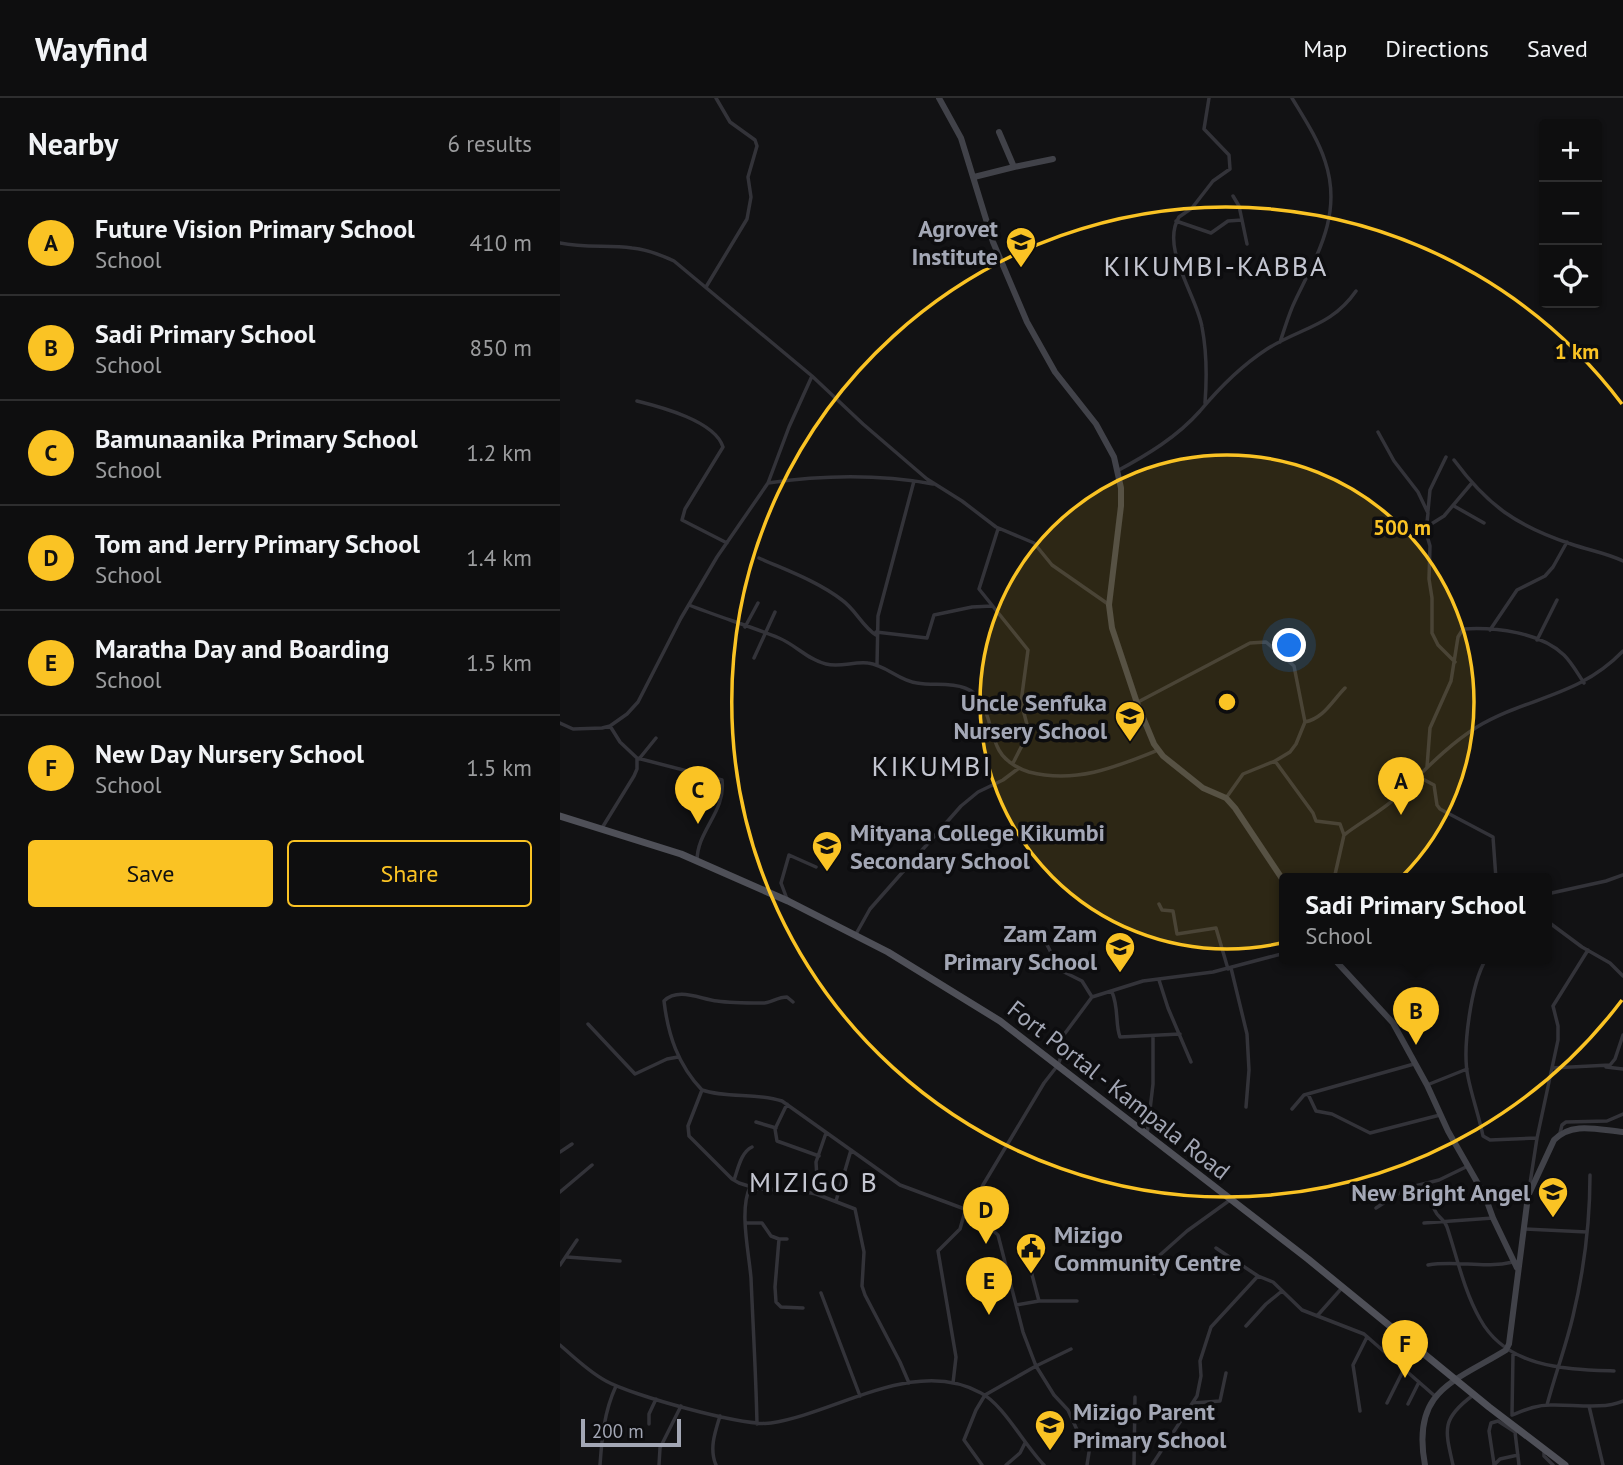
<!DOCTYPE html>
<meta charset="utf-8">
<style>
body{margin:0;font-family:"PT Sans",sans-serif;background:#171718;color:#f1f3f6}
.controls{position:absolute;right:21px;top:21px;display:grid;overflow:hidden;border-radius:7px;box-shadow:0 2px 5px #0004}
.controls button{width:63px;height:63px;display:grid;place-items:center;padding:0;border:0;border-bottom:2px solid #2e2e2f;background:#0e0e0f;color:#f1f3f6;font:35px sans-serif}
.scale{position:absolute;left:21px;bottom:18px;width:100px;box-sizing:border-box;padding-left:7px;border:4px solid #a3a7b5;border-top:0;font-size:19px;line-height:24px;white-space:nowrap;color:#a3a7b5;-webkit-text-stroke:5px #0d0d0f;paint-order:stroke}
.you{position:absolute;left:730px;top:548px;width:24px;height:24px;margin:-18px;border:5px solid #fff;border-radius:50%;background:#1a73e8;box-shadow:0 0 0 10px #1a73e833}
.badge{display:grid;place-items:center;width:46px;height:46px;border-radius:50%;background:#fac324;color:#111;font-size:23px;font-weight:700}
.pin{position:absolute;translate:-50% -58px;filter:drop-shadow(0 2px 4px #0008)}
.pin::after{content:'';position:absolute;top:37px;width:24px;height:21px;background:inherit;clip-path:polygon(0 0,100% 0,50% 100%)}
.popup{position:absolute;left:719px;top:775px;width:273px;height:91px;box-sizing:border-box;display:grid;place-content:center;border-radius:7px;background:#0e0e0f;filter:drop-shadow(0 2px 5px #0005);font-size:23px;white-space:nowrap;color:#9b9c9e}
.popup b{font-size:26px;color:#f1f3f6}
.popup::after{content:'';position:absolute;left:50%;top:100%;margin-left:-14px;border:14px solid transparent;border-top-color:#0e0e0f}
.list{margin:0;padding:0;list-style:none}
h2{display:flex;justify-content:space-between;align-items:center;height:91px;margin:0;padding:0 28px;font-size:30px}
h2 small{font-size:23px;font-weight:400;color:#9b9c9e}
.list li{display:grid;grid-template-columns:46px 1fr auto;gap:21px;align-items:center;box-sizing:border-box;height:105px;padding:0 28px;border-top:2px solid #2e2e2f}
.list b{display:block;font-size:26px;white-space:nowrap}
.list p{margin:0;font-size:23px;white-space:nowrap;color:#9b9c9e}
.list em{font-size:23px;font-style:normal;color:#9b9c9e}
.actions{display:flex;gap:14px;padding:21px 28px}
.actions a{flex:1;padding:16px 0;border:2px solid #fac324;border-radius:7px;text-align:center;font-size:24px;color:#fac324}
.actions .main{background:#fac324;color:#111}
.icon{flex:none;width:38px;height:38px;fill:none;stroke:currentColor;stroke-width:2;stroke-linecap:round;stroke-linejoin:round}
.map{position:relative;flex:none;width:1063px;height:1367px;overflow:hidden}
header{display:flex;align-items:center;gap:42px;box-sizing:border-box;height:98px;padding:0 35px;background:#0e0e0f;border-bottom:2px solid #2e2e2f}
header strong{font-size:33px}
nav{display:flex;gap:38px;margin-inline-start:auto;font-size:24px}
main{display:flex}
aside{flex:1;background:#0e0e0f}
.map>svg:first-child{display:block}
.lines{fill:none;stroke-linecap:round;stroke-linejoin:round}
.street{stroke:#333339;stroke-width:3.5}
.secondary{stroke:#414249;stroke-width:6}
.primary{stroke:#4f5058;stroke-width:7}
.ring{fill:none;stroke:#fac324;stroke-width:3.5}
.labels{text-anchor:middle;dominant-baseline:central;stroke-width:7;stroke-linejoin:round;paint-order:stroke}
.poi-label{font-size:24px;font-weight:bold;fill:#a3a7b5;stroke:#0d0d0f;text-anchor:end}
.street-label{font-size:24px;fill:#a3a7b5;stroke:#0d0d0f}
.quarter-label{font-size:28px;letter-spacing:2px;fill:#c4c6d1;stroke:#0d0d0f}
.centre{fill:#fac324;stroke:#0d0d0f;stroke-width:3.5}
.ring-label{font-size:21px;text-anchor:middle;font-weight:bold;fill:#fac324;stroke:#0d0d0f;stroke-width:7;stroke-linejoin:round;paint-order:stroke}
</style>
<header>
<strong>Wayfind</strong>
<nav><a>Map</a><a>Directions</a><a>Saved</a></nav>
</header>
<main>
<aside>
<h2>Nearby<small>6 results</small></h2>
<ul class="list">
<li><span class="badge">A</span><div><b>Future Vision Primary School</b><p>School</p></div><em>410 m</em></li>
<li><span class="badge">B</span><div><b>Sadi Primary School</b><p>School</p></div><em>850 m</em></li>
<li><span class="badge">C</span><div><b>Bamunaanika Primary School</b><p>School</p></div><em>1.2 km</em></li>
<li><span class="badge">D</span><div><b>Tom and Jerry Primary School</b><p>School</p></div><em>1.4 km</em></li>
<li><span class="badge">E</span><div><b>Maratha Day and Boarding</b><p>School</p></div><em>1.5 km</em></li>
<li><span class="badge">F</span><div><b>New Day Nursery School</b><p>School</p></div><em>1.5 km</em></li>
</ul>
<div class="actions"><a class="main">Save</a><a>Share</a></div>
</aside>
<div class="map">
<svg width="1063" height="1367" viewBox="0 0 1063 1367">
<rect width="100%" height="100%" fill="#121214"/>
<g class="lines">
<path class="street" d="M673,98L679,108L682,122
M616,123L651,135L668,123L682,122L687,146
M0,145C24,150 48,147 72,150C87,151 101,157 114,163L252,278L303,326L367,381L402,403L436,429L474,445L492,467L548,506
M146,189L187,121L191,99L188,79L197,48L195,42L170,24L156,0
M720,244C725,230 729,215 735,203C757,157 783,116 765,63C758,41 744,20 732,0
M77,303C101,309 155,323 163,349L125,411L122,422L167,445
M645,305C647,279 647,255 642,229C637,198 600,150 619,119L632,110L653,83L670,71L669,57L644,31L649,0
M818,334L834,363L858,394L868,415L866,434L870,448L869,481L872,500V535L878,547L895,564
M894,362C928,408 957,428 1011,446C1028,452 1047,455 1063,463
M557,373C587,357 617,339 640,313C660,289 681,268 707,251C740,230 772,228 796,193
M208,385C263,377 318,376 373,386
M894,408L924,425
M868,413L870,392L886,359
M868,428L884,418L911,386
M438,431L419,491L468,552L461,604L469,634L453,665
M199,460C228,473 257,483 282,502C296,512 302,528 316,537
M129,507C159,519 190,528 219,540C236,547 248,562 266,566C280,570 294,563 308,565C326,567 339,583 357,585C373,588 389,584 405,590C428,598 428,629 437,648C442,661 456,670 469,674C516,686 556,669 598,652
M185,529L198,505
M930,532L957,492L985,478L993,469L1007,444
M316,534L367,540L374,517L412,509L432,508
M977,542L997,502
M194,560L215,514
M317,567L318,518L354,383
M578,604L690,545L706,544L734,568L745,624L736,646L730,654L715,663L683,676L666,700
M745,624C764,620 772,603 785,590
M0,625L13,631L42,630L50,628L67,616L78,604L121,520L157,459L208,385L229,329L252,278
M50,628L60,644L77,660L162,682C166,714 137,732 137,763
M79,661L96,640
M715,663L753,715L756,723L780,726L784,737
M867,669L870,630L891,583L898,539L903,531C935,529 980,534 1004,557C1012,565 1018,576 1024,585
M857,678L874,687L877,707L880,711L933,739L936,781
M42,730L74,678L77,671V660
M774,781L784,737C802,723 824,712 840,696C864,673 888,647 917,629C967,599 1019,599 1063,553
M987,796L1046,783L1063,777
M227,801L221,785L229,757L256,769
M599,806L602,812L613,813L617,836L656,830L668,871
M987,823L1022,849L1050,865L1063,878
M296,836L310,811L401,708L418,694L443,682L459,670
M484,841L500,872L522,883L532,899
M926,861C911,886 902,951 908,979C912,999 919,1018 923,1038L930,1042L976,1040
M671,870L687,936L689,972L686,1009
M599,882L608,910L631,964
M552,894C559,910 555,926 560,939L620,936
M233,904L227,899C217,899 209,906 201,905C187,905 171,905 157,903C140,901 118,889 104,903C108,937 118,967 142,992C168,1001 196,994 222,1003L340,1087L410,1113
M28,926L75,976L107,961L118,959
M1046,969L1063,971
M992,970L1050,967L1055,961L1063,937
M867,987L907,971
M142,992L128,1028L129,1038L172,1081L179,1085L198,1091L236,1092L256,1096L295,1111L304,1154L302,1188L305,1197L340,1264L349,1285
M748,996L756,1013L772,1016L810,1035L880,1017
M227,1006L215,1031L217,1043L259,1058
M732,1011L744,997L854,966
M196,1024L216,1030
M1000,1035L1002,1027L1006,1024L1047,1023L1063,1016
M587,1037L593,986V938
M0,1054L12,1046
M204,1080L209,1092
M174,1082C178,1071 181,1054 192,1049
M867,1086C870,1096 871,1108 877,1116C881,1121 885,1123 887,1129C897,1159 904,1193 920,1221C947,1270 1004,1271 1054,1273
M190,1089C179,1112 189,1155 191,1180C193,1228 196,1277 197,1326
M969,1092L977,1040L998,942V928L993,908L1028,852
M0,1094L32,1067
M258,1097L256,1064L266,1035
M276,1103L291,1052
M816,1110L847,1090L879,1082L908,1068
M187,1125H202L211,1138L219,1141
M864,1125L933,1120
M965,1131L1027,1134
M227,1141H219L215,1189L216,1204L221,1209L243,1210
M656,1150L698,1178
M466,1154L479,1203
M7,1159L60,1163
M0,1167L17,1142
M868,1167C897,1162 924,1171 953,1164
M594,1175L591,1165L627,1133L670,1102
M261,1195L300,1298
M456,1207L479,1203H517
M757,1218L781,1191
M686,1228L706,1206L722,1193
M0,1247C15,1260 29,1274 46,1283C71,1297 184,1329 211,1325C277,1315 355,1258 421,1295C443,1306 465,1348 484,1367
M511,1251L476,1268L494,1297L508,1312L522,1343L530,1348L527,1367
M393,1285L396,1259L378,1153L400,1131L406,1110
M633,1305L660,1303L666,1275
M827,1305L844,1271
M848,1306L859,1284
M987,1307C995,1277 1006,1248 1013,1218C1024,1172 1030,1124 1030,1077
M1029,1308L1043,1367
M800,1313L793,1267L807,1239
M952,1316L953,1256
M952,1317C965,1312 976,1307 990,1307C1013,1306 1041,1312 1063,1303
M89,1326V1316L96,1301
M955,1334L959,1367
M984,1352V1358L993,1367
M934,1366L929,1333L931,1325L938,1323L955,1334
M40,1367C42,1339 44,1314 56,1288
M99,1367L100,1350L121,1308
M156,1367C149,1351 155,1334 160,1318
M422,1367L404,1342L416,1312L425,1297L476,1268L463,1234L438,1137L410,1113L423,1087L484,985L498,967L502,956L501,946L503,938L532,899L583,883L653,874L725,855
M446,1367L460,1355L465,1345
M574,1367L575,1299
M592,1367L637,1298L641,1278L640,1263L651,1229L698,1178L713,1184L742,1212L804,1236L876,1299
M893,1367C885,1332 881,1321 912,1298
M934,1367L940,1361L958,1357"/>
<path class="secondary" d="M379,0L401,40L433,144L467,224L495,274L536,326L554,359L561,390V408L549,507L552,530L577,605L594,646L603,658L643,690L666,700L675,710L725,785
M454,69L493,61
M414,79L454,69L439,34
M774,861L833,925L867,987L888,1033L925,1098L933,1120L957,1170
M865,1367C851,1292 894,1284 946,1252L949,1246L968,1098L994,1042C1012,1023 1039,1032 1063,1034"/>
<path class="primary" d="M0,718L121,756L228,803L328,854L440,923L748,1161L929,1309L1005,1367"/>
</g>
<circle cx="667" cy="604" r="247" fill="#fac324" fill-opacity=".12"/>
<g class="ring">
<circle cx="667" cy="604" r="247"/>
<path d="M1062 902A495 495 0 1 1 1062 306"/>
</g>
<defs>
<g id="school-pin" transform="scale(1.575)"><path d="M0 17L-7.5 6A9.5 9.5 0 1 1 7.5 6Z" fill="#fac324" stroke="#0d0d0f"/><path d="M0-5L7-2L0 1L-7-2ZM-4 1L0 2.5L4 1V4Q0 6-4 4Z" fill="#111"/></g>
<g id="civic-pin" transform="scale(1.575)"><path d="M0 17L-7.5 6A9.5 9.5 0 1 1 7.5 6Z" fill="#fac324" stroke="#0d0d0f"/><path d="M-.6-6.5H3V-4.5H.6V-3L4-1V1h2V6H-6V1h2V-1L-.6-3ZM-1.2 2.5V6h2.4V2.5Z" fill="#111"/></g>
</defs>
<g fill-rule="evenodd">
<use href="#school-pin" x="461" y="144"/>
<use href="#school-pin" x="570" y="618"/>
<use href="#school-pin" x="267" y="748"/>
<use href="#school-pin" x="560" y="849"/>
<use href="#school-pin" x="993" y="1094"/>
<use href="#civic-pin" x="471" y="1150"/>
<use href="#school-pin" x="490" y="1327"/>
</g>
<g class="labels">
<g class="poi-label">
<text x="438" y="130">Agrovet<tspan x="438" dy="28">Institute</tspan></text>
<text x="547" y="604">Uncle Senfuka<tspan x="547" dy="28">Nursery School</tspan></text>
<text x="290" y="734" text-anchor="start">Mityana College Kikumbi<tspan x="290" dy="28">Secondary School</tspan></text>
<text x="537" y="835">Zam Zam<tspan x="537" dy="28">Primary School</tspan></text>
<text x="970" y="1094">New Bright Angel</text>
<text x="494" y="1136" text-anchor="start">Mizigo<tspan x="494" dy="28">Community Centre</tspan></text>
<text x="513" y="1313" text-anchor="start">Mizigo Parent<tspan x="513" dy="28">Primary School</tspan></text>
</g>
<g class="street-label">
<text transform="translate(559 992) rotate(38)">Fort Portal - Kampala Road</text>
</g>
<g class="quarter-label">
<text x="656" y="167">KIKUMBI-KABBA</text>
<text x="372" y="667">KIKUMBI</text>
<text x="254" y="1083">MIZIGO B</text>
</g>
</g>
<circle cx="667" cy="604" r="10" class="centre"/>
<g class="ring-label">
<text x="1017" y="261">1 km</text>
<text x="842" y="437">500 m</text>
</g>
</svg>
<div class="controls">
<button>+</button>
<button>−</button>
<button><svg class="icon" aria-label="locate" viewBox="0 0 24 24"><circle cx="12" cy="12" r="6"/><path d="M12 2v4M12 18v4M2 12h4M18 12h4"/></svg></button>
</div>
<div class="scale">200 m</div>
<div class="you"></div>
<div class="pin badge" style="left:841px;top:717px">A</div>
<div class="pin badge" style="left:856px;top:947px">B</div>
<div class="popup"><b>Sadi Primary School</b>School</div>
<div class="pin badge" style="left:138px;top:726px">C</div>
<div class="pin badge" style="left:426px;top:1146px">D</div>
<div class="pin badge" style="left:429px;top:1217px">E</div>
<div class="pin badge" style="left:845px;top:1280px">F</div>
</div>
</main>
